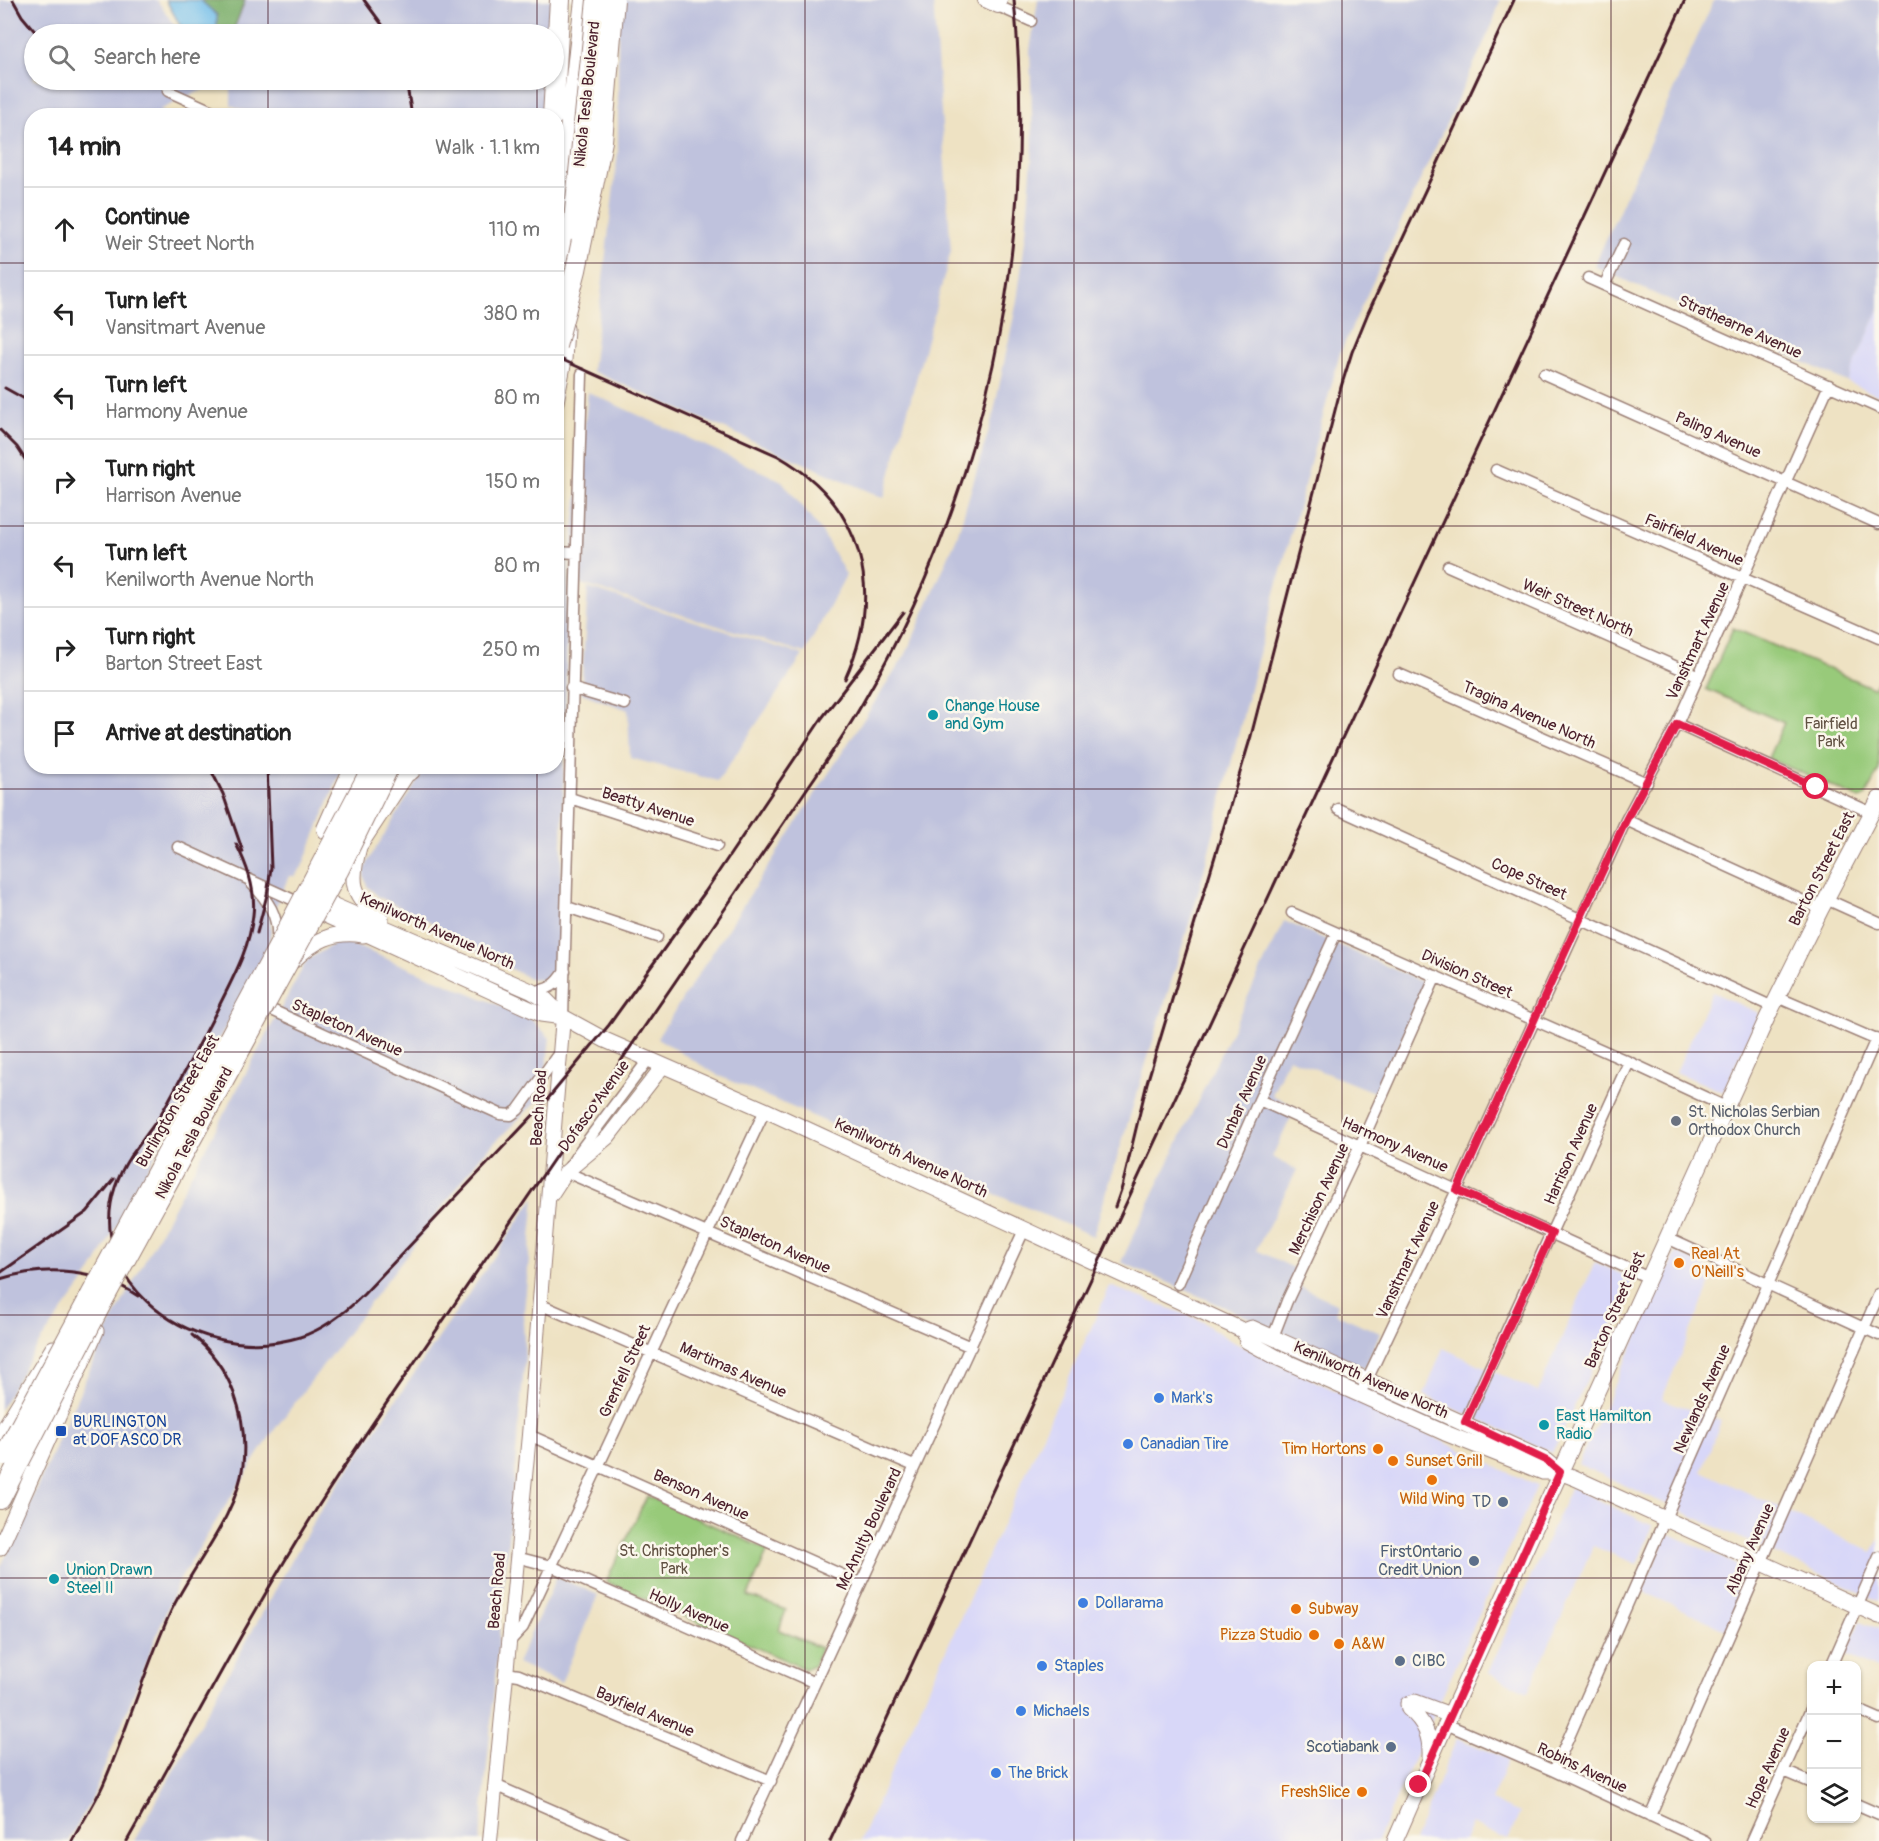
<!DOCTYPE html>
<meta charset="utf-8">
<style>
body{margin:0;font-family:Pangolin,sans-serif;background:#f2f2f2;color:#222}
.controls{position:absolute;right:18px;bottom:18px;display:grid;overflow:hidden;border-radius:12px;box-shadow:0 2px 4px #0004}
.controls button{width:54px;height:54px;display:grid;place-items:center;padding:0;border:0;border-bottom:2px solid #e0e0e0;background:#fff;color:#222;font:30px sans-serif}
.stop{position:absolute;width:18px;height:18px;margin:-14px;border:4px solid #e11d48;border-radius:50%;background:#fff}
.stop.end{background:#e11d48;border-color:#fff;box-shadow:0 2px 6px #0008}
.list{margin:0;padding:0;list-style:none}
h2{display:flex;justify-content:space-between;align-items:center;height:78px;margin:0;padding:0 24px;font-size:26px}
h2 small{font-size:20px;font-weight:400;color:#767676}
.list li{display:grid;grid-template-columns:39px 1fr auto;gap:18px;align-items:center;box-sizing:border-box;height:84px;padding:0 24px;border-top:2px solid #e0e0e0}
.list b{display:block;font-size:22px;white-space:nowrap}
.list p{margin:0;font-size:20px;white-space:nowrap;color:#767676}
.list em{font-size:20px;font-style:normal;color:#767676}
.icon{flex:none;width:33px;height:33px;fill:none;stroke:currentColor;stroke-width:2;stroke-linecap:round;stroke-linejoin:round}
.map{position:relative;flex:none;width:1879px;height:1841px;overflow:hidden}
.search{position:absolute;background:#fff;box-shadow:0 2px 4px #0004;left:24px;top:24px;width:540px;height:66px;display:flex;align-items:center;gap:15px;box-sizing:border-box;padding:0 21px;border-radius:33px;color:#767676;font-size:22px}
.panel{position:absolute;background:#fff;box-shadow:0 2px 4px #0004;left:24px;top:108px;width:540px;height:666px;border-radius:24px}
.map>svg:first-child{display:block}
.built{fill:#d8d7f8}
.industrial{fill:#bfc2dd}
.green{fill:#98ca7a;stroke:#717452;stroke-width:1.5}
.forest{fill:#7aae6a;stroke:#62664a;stroke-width:1.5}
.water{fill:#70bdea;stroke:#5d6e8a;stroke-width:1.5}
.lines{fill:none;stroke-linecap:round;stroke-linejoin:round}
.minor-casing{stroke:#9c8077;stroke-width:13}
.tertiary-casing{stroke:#9c8077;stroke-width:16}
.secondary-casing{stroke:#9c8077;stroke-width:17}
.motorway-casing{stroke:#9c8077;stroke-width:22}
.minor{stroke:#fff;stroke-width:10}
.tertiary{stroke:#fff;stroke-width:14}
.secondary{stroke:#fff;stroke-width:15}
.motorway{stroke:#fff;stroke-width:20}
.rail{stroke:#4a1f2b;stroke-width:3}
.motorway-bridge-casing{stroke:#9c8077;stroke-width:22;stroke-linecap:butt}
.motorway-bridge{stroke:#fff;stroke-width:20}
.route{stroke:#e11d48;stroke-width:8}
.grid{fill:none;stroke:#4a1f2b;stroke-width:1.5;stroke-opacity:0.55}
.culture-dot{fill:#0f9aa8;stroke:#fbf7ec;stroke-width:2}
.worship-dot{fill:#6b7280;stroke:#fbf7ec;stroke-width:2}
.food-dot{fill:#e8710a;stroke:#fbf7ec;stroke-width:2}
.shop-dot{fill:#3f7fe0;stroke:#fbf7ec;stroke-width:2}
.transit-dot{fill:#1a4fb4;stroke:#fbf7ec;stroke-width:2}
.service-dot{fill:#5c6f8a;stroke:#fbf7ec;stroke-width:2}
.labels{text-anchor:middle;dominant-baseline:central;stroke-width:5;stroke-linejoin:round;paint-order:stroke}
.street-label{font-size:16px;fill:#4a1f2b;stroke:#fbf7ec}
.culture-label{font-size:16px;fill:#0d838f;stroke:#fbf7ec;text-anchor:start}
.park-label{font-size:16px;fill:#615243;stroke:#fbf7ec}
.worship-label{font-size:16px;fill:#5b616d;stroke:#fbf7ec;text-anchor:start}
.food-label{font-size:16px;fill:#c56008;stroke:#fbf7ec;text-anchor:start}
.shop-label{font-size:16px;fill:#366cbe;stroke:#fbf7ec;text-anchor:start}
.transit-label{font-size:16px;fill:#164399;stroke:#fbf7ec;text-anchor:start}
.service-label{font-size:16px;fill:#4e5e75;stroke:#fbf7ec;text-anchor:end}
</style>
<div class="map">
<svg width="1879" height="1841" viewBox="0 0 1879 1841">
<rect width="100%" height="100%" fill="#fbf7ec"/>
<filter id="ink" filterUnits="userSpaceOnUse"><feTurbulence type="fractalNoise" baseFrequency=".0167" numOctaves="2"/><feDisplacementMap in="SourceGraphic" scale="12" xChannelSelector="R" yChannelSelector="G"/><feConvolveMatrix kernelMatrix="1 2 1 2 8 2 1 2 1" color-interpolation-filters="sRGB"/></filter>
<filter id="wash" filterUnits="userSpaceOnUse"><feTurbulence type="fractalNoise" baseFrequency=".008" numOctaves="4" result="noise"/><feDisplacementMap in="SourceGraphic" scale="24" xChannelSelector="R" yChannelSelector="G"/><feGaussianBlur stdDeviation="1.35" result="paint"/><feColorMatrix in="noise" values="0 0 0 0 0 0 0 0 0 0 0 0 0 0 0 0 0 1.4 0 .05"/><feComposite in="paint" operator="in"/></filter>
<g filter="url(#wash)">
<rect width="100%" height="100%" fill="#eee2c3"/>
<path class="built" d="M1879,309V396L1847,382Z
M1712,992L1759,1013L1723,1092L1676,1072Z
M1676,1252L1715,1272L1662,1399L1721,1421L1702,1471L1872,1552L1879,1539V1601L1578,1464Z
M1595,1262L1635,1280L1552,1453L1424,1395L1443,1348L1538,1392Z
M1110,1286L1198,1319L1231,1341L1537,1486L1377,1841H860Z
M1571,1487L1653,1526L1637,1564L1593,1546L1528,1692L1488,1673Z
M1668,1533L1753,1572L1727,1630L1642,1591Z
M1860,1621L1879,1629V1670L1846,1655Z
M1457,1738L1508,1759L1491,1801L1520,1813L1508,1840L1472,1824L1464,1841H1414Z"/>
<path class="industrial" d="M0,0H157L180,34H34V80H208L211,86L159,110L170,115L32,116V766L343,767L302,867L295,876H289L270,919L271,930L268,950L90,1274L34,1350L0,1410Z
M245,0H567L556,116L255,115L231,105V80H554V34H232Z
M618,0H933L951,251L884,498L592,371L618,153Z
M1038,0H1500L1493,23L1340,353L1262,641L1197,898L1093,1236L719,1076L657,1038L906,654L957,537L993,416L1017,301L1026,234L1033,146L1030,50Z
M1714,0H1879V309L1847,382L1594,266Z
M588,392L782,481L823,534L846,575L805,653L572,581V547Z
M569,553L559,972L555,979L545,981L529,978L477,952L429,921L379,897L367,886L364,876L365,868L370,858L426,767L556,766L557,556Z
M588,588L803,655L718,781L630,758L628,710L581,693Z
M1284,921L1427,984L1379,1094L1288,1058L1272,1095L1296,1107L1272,1157L1297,1170L1256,1250L1296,1269L1290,1282L1338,1304L1335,1313L1380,1333L1365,1368L1121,1262Z
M341,940L530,1018L550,1038L543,1095L480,1157L275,1429L233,1494L177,1584L92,1799L68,1841H0V1569L110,1325L307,960Z
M535,1197L523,1322L525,1357L480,1841H134L318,1514Z
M557,1577L598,1595L561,1683L517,1663Z"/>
<path class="green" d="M1733,628L1873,688L1879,677V770L1866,795L1860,799L1768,758L1784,723L1706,689Z
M647,1496L768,1550L748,1596L786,1610L779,1630L821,1648L814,1666L805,1669L606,1582Z"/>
<path class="forest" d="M200,0H245L232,34L217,27V15Z"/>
<path class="water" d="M166,0H200L217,15V27L214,34H185Z"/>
</g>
<g filter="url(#ink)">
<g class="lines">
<g class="minor-casing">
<path id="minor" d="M998,6L1031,21
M168,91L223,116
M1588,278L1879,408
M556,279L567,286
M1605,284L1624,244
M1544,374L1879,524
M1496,470L1879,638
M556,552L576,553
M1448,566L1697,676
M1399,674L1647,783
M571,688L625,704
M1677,724L1872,813
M570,798L717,846
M1338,809L1773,1007
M1626,820L1821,909
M178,847L300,903
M251,883C268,900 279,916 277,940
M1826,899L1879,923
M567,907L657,937
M1292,913L1629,1062L1728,1108
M531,991C548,991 557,985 565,971
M1777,997L1879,1041
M263,1006L500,1114L511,1115L518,1110L559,1053
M563,1017L582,374
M648,1060L579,1152L566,1172L971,1347
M1259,1100L1649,1278
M1667,1238L1879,1335
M1178,1284L1259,1100L1336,933
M539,1304L914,1466
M1273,1337L1287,1301L1360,1146L1436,976
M1364,1386L1457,1190L1626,820L1677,724L1829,385
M1465,1422L1629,1062
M529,1435L860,1583
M516,1557L551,1566L815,1683
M509,1642L523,1627L765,1110
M1831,1666L1879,1557
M506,1673L519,1675L771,1781
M1856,1709L1879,1719
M1446,1724L1554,1771L1705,1841
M1554,1771L1876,1039
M1784,1771L1812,1783
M495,1785L623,1841
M1856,1804L1879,1814
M1650,1816L1879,1294
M742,1841L1024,1230
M1752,1841L1812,1707"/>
</g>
<g class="tertiary-casing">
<path id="tertiary" d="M985,0L998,6L1000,0
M551,1195L566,1172L608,1137L663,1066
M490,1841L529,1435L563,1017"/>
</g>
<g class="secondary-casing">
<path id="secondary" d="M567,286L568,217
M556,402L564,360L566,328
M359,847C349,884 352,895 381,919
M354,854L412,766
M311,898L323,901L531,991L546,1000L563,1017L605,1040L765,1110L1244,1331L1252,1328L1547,1461L1560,1472
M308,907L541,1014L563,1017
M293,961C313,941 334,930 363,935
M1244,1331L1247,1341L1276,1357L1445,1433L1543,1472H1560L1575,1478L1879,1616
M0,1435L53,1348
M0,1548L96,1331
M1430,1757C1431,1737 1425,1722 1409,1709L1408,1704L1415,1702L1450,1715
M1395,1841L1446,1724L1767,1018L1821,909L1879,799"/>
</g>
<g class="motorway-casing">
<path id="motorway" d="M553,116L560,0
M556,251L585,0
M410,770L411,766
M327,829L355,766
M0,1499L19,1462"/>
</g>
<use href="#minor" class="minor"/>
<use href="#tertiary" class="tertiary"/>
<use href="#secondary" class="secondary"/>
<use href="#motorway" class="motorway"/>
<path class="rail" d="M13,0L22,16L37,34
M364,0L389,34
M406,80L412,116
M556,357L778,456C864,505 885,591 845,679
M5,388L32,403
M0,430L17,447L32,470
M209,766L223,794L243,852
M257,933L267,895L271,868L267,766
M131,1155C57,1268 190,1371 300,1337C325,1329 345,1313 364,1294L541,1107L609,1025L705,892L822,718L903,612
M128,1160L158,1119L169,1100C187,1067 205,1035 221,1002C235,974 250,946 253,915C256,891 247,865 236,844
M1115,1207L1122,1187L1147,1083L1251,736L1341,387L1352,352L1368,313L1514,0
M0,1273L87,1212L114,1179
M0,1279C46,1265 97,1268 138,1296
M72,1841C82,1822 94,1805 103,1785C128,1728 145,1668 171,1611C193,1565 237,1516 243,1465C248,1416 231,1366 192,1335
M127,1841C189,1732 247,1620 314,1513C368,1427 427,1345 484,1261C557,1154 630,1047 703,941C737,892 770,842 804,793C823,765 844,736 861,706C985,494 1038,244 1014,0
M830,1841L1685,0"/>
<g class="motorway-bridge-casing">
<path id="motorway-bridge" d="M573,230L597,0
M556,346L576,270L602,141L614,0
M5,1455L281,942L373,766
M19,1462L103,1300L339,869L388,768"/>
</g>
<use href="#motorway-bridge" class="motorway-bridge"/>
</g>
</g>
<g class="lines" filter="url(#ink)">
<path class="route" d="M1419,1785L1560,1472L1547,1461L1465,1422L1552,1233L1457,1190L1580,919L1626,820L1677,724L1816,787"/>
</g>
<path class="grid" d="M268,0V34M537,0V34M805,0V1841M1074,0V1841M1342,0V1841M1611,0V1841M268,80V116M537,80V116M0,263H32M556,263H1879M0,526H32M556,526H1879M268,766V1841M537,766V1841M0,789H1879M0,1052H1879M0,1315H1879M0,1578H1879"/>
<g class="culture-dot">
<circle cx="933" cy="715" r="6"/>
<circle cx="1544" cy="1425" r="6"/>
<circle cx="54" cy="1579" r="6"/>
</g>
<circle class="worship-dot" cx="1676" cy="1121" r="6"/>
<g class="food-dot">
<circle cx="1679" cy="1263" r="6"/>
<circle cx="1378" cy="1449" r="6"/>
<circle cx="1393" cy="1461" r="6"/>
<circle cx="1432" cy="1480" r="6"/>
<circle cx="1296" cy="1609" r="6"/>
<circle cx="1314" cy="1635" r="6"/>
<circle cx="1339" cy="1644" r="6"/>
<circle cx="1362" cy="1792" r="6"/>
</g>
<g class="shop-dot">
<circle cx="1159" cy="1398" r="6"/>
<circle cx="1128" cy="1444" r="6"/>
<circle cx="1083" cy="1603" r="6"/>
<circle cx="1042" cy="1666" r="6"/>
<circle cx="1021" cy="1711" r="6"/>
<circle cx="996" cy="1773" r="6"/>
</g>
<rect class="transit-dot" x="55" y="1425" width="12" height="12" rx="3"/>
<g class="service-dot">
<circle cx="1503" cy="1502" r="6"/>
<circle cx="1474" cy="1561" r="6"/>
<circle cx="1400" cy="1661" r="6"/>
<circle cx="1391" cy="1747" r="6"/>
</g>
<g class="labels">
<g class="street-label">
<text transform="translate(587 94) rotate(-84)">Nikola Tesla Boulevard</text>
<text transform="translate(1740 327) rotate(24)">Strathearne Avenue</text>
<text transform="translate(1718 435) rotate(24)">Paling Avenue</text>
<text transform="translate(1694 540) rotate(24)">Fairfield Avenue</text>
<text transform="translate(1578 608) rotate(24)">Weir Street North</text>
<text transform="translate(1698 641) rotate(-65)">Vansitmart Avenue</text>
<text transform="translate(1529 715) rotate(24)">Tragina Avenue North</text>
<text transform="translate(648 807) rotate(18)">Beatty Avenue</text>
<text transform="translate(1822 869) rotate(-63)">Barton Street East</text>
<text transform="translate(1529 879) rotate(24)">Cope Street</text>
<text transform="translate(437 931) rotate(24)">Kenilworth Avenue North</text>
<text transform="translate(1467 974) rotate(24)">Division Street</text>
<text transform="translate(347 1028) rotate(24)">Stapleton Avenue</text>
<text transform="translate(178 1101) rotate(-60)">Burlington Street East</text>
<text transform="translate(1242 1102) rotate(-66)">Dunbar Avenue</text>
<text transform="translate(594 1106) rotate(-54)">Dofasco Avenue</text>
<text transform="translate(539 1108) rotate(-86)">Beach Road</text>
<text transform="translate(194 1133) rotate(-62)">Nikola Tesla Boulevard</text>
<text transform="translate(1395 1145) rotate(24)">Harmony Avenue</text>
<text transform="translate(1571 1154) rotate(-66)">Harrison Avenue</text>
<text transform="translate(911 1158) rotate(25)">Kenilworth Avenue North</text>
<text transform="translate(1319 1199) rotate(-65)">Merchison Avenue</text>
<text transform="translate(775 1245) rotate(24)">Stapleton Avenue</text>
<text transform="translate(1408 1260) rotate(-65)">Vansitmart Avenue</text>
<text transform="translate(1615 1310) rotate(-66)">Barton Street East</text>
<text transform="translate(733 1370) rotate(24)">Martimas Avenue</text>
<text transform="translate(625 1371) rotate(-65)">Grenfell Street</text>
<text transform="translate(1371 1380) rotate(24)">Kenilworth Avenue North</text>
<text transform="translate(1702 1399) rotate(-66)">Newlands Avenue</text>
<text transform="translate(701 1495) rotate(24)">Benson Avenue</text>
<text transform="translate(869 1529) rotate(-65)">McAnulty Boulevard</text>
<text transform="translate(1750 1549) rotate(-66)">Albany Avenue</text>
<text transform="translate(497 1591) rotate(-85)">Beach Road</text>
<text transform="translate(689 1611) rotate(24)">Holly Avenue</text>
<text transform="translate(645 1712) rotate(23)">Bayfield Avenue</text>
<text transform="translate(1582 1768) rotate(25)">Robins Avenue</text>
<text transform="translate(1768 1768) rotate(-66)">Hope Avenue</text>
</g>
<g class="culture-label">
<text x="945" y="706">Change House<tspan x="945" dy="18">and Gym</tspan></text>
<text x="1556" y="1416">East Hamilton<tspan x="1556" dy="18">Radio</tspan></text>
<text x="66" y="1570">Union Drawn<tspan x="66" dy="18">Steel II</tspan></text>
</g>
<g class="park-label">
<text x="1831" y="724">Fairfield<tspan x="1831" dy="18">Park</tspan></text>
<text x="674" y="1551">St. Christopher's<tspan x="674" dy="18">Park</tspan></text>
</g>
<g class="worship-label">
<text x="1688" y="1112">St. Nicholas Serbian<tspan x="1688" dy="18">Orthodox Church</tspan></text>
</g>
<g class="food-label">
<text x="1691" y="1254">Real At<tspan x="1691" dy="18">O'Neill's</tspan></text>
<text x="1366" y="1449" text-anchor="end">Tim Hortons</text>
<text x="1405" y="1461">Sunset Grill</text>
<text x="1432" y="1499" text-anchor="middle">Wild Wing</text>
<text x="1308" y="1609">Subway</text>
<text x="1302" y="1635" text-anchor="end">Pizza Studio</text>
<text x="1351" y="1644">A&amp;W</text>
<text x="1350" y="1792" text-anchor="end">FreshSlice</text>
</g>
<g class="shop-label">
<text x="1171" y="1398">Mark's</text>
<text x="1140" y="1444">Canadian Tire</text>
<text x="1095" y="1603">Dollarama</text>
<text x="1054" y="1666">Staples</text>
<text x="1033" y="1711">Michaels</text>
<text x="1008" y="1773">The Brick</text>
</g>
<g class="transit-label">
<text x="73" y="1422">BURLINGTON<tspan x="73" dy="18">at DOFASCO DR</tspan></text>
</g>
<g class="service-label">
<text x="1491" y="1502">TD</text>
<text x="1462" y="1552">FirstOntario<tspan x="1462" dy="18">Credit Union</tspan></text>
<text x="1412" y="1661" text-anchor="start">CIBC</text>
<text x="1379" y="1747">Scotiabank</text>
</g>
</g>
</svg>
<div class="controls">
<button>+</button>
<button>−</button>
<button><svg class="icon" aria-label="layers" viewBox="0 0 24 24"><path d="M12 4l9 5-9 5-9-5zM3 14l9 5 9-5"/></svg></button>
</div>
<div class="stop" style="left:1816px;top:787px"></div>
<div class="stop end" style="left:1419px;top:1785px"></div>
<div class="search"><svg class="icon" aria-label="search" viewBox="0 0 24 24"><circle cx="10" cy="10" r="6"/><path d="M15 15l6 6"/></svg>Search here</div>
<section class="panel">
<h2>14 min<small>Walk · 1.1 km</small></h2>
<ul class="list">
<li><svg class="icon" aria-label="ahead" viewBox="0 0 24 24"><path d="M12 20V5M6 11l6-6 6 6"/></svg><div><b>Continue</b><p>Weir Street North</p></div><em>110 m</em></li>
<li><svg class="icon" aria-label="left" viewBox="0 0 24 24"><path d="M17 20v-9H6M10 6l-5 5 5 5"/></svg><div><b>Turn left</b><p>Vansitmart Avenue</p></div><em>380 m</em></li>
<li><svg class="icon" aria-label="left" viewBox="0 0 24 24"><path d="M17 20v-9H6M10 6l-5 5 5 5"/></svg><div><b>Turn left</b><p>Harmony Avenue</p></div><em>80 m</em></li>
<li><svg class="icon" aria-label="right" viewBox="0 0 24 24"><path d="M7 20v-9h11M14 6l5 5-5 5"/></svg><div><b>Turn right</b><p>Harrison Avenue</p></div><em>150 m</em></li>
<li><svg class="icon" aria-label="left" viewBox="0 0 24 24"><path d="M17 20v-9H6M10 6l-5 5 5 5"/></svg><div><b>Turn left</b><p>Kenilworth Avenue North</p></div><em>80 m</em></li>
<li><svg class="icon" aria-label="right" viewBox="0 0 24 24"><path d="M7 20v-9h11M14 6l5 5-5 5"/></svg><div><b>Turn right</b><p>Barton Street East</p></div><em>250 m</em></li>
<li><svg class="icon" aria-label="arrive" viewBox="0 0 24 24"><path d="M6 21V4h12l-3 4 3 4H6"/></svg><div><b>Arrive at destination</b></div></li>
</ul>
</section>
</div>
